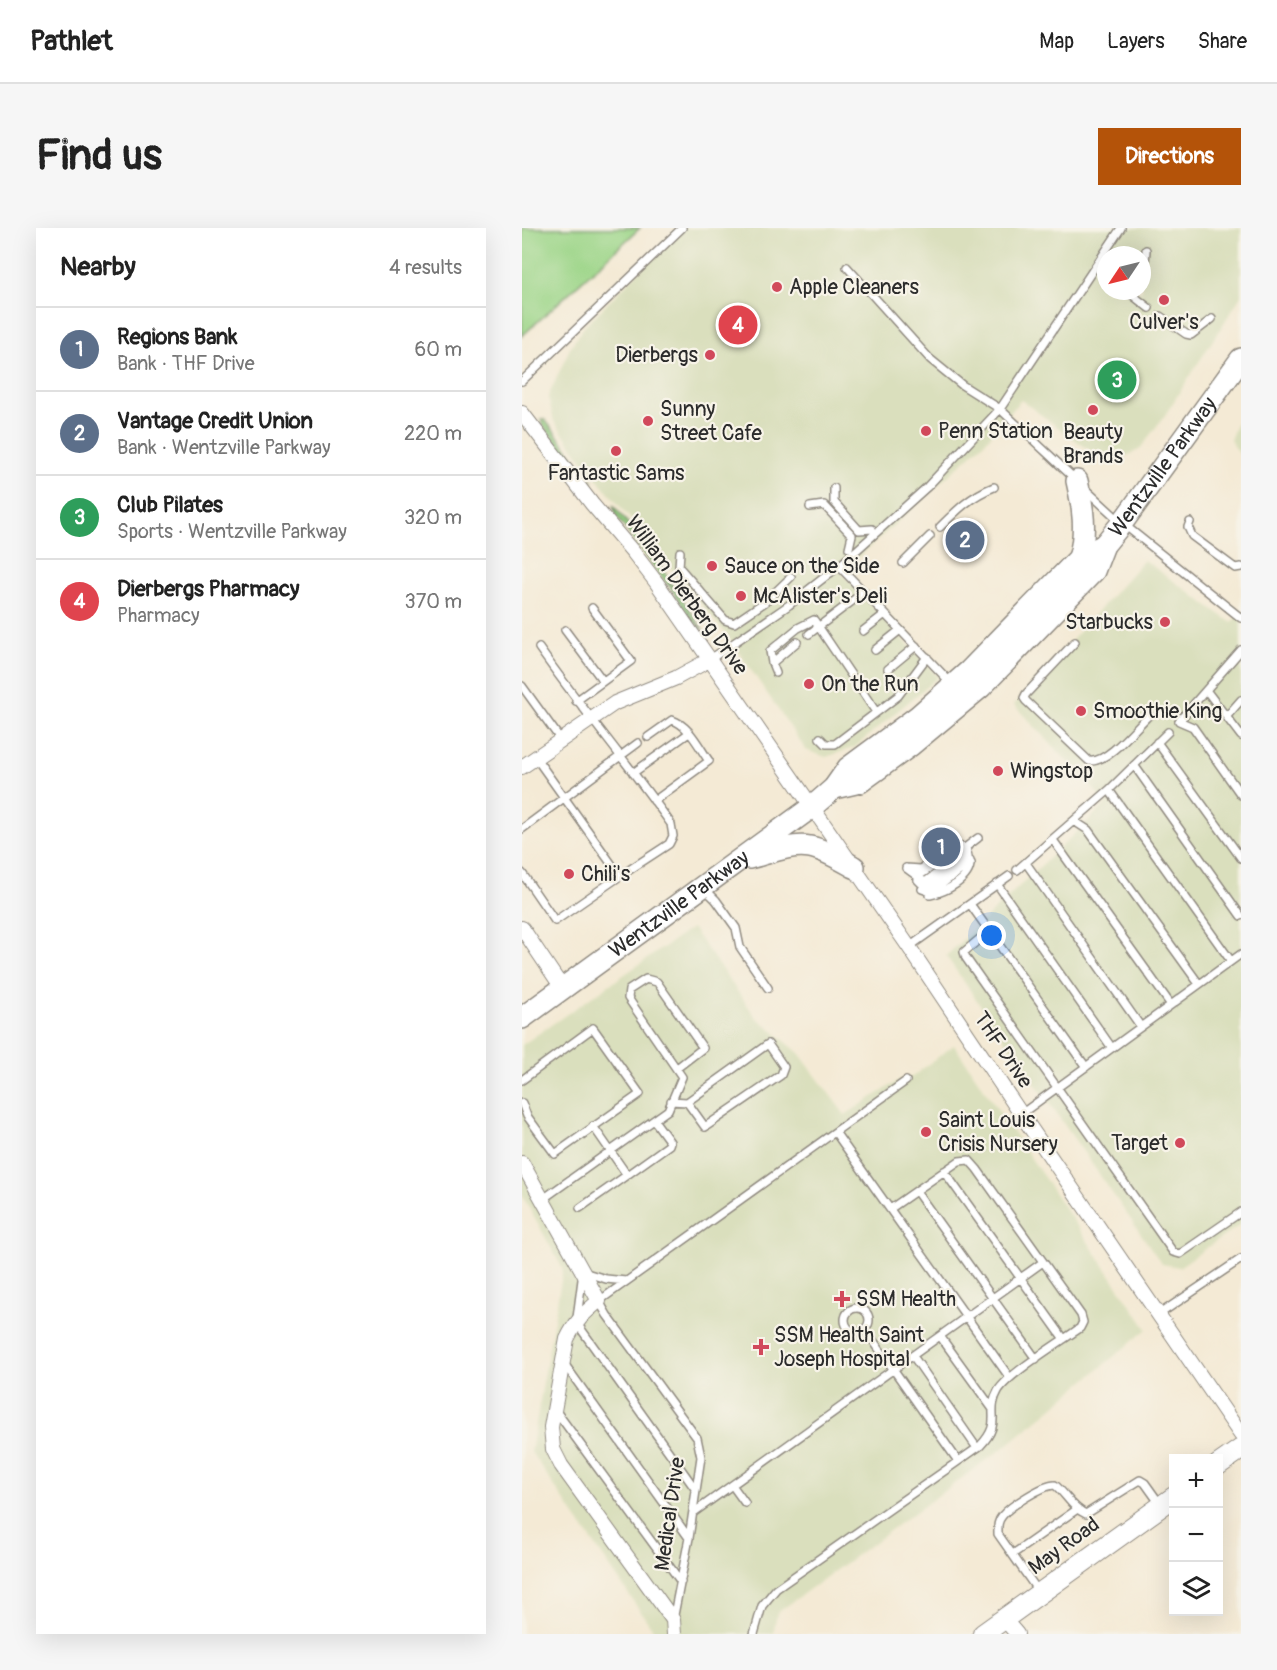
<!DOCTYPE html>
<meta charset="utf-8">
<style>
body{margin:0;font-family:Pangolin,sans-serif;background:#f6f6f6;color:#222}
.controls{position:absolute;right:18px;bottom:18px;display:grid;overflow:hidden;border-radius:0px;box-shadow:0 6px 24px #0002}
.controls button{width:54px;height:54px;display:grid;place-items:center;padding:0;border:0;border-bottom:2px solid #e0e0e0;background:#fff;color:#222;font:30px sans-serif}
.compass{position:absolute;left:575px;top:18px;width:54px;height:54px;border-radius:50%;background:#fff;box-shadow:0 6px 24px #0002;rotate:235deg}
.you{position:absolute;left:470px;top:708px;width:21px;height:21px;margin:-15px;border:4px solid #fff;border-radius:50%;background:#1a73e8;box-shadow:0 0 0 9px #1a73e833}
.badge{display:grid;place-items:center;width:39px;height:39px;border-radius:50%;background:#b45309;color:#fff;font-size:20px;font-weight:700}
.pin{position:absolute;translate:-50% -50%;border:3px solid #fff;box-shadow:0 2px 6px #0006}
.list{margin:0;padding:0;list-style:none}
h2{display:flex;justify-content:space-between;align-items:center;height:78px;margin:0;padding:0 24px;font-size:26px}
h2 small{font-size:20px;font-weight:400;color:#767676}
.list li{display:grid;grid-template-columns:39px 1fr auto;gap:18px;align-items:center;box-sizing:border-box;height:84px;padding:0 24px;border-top:2px solid #e0e0e0}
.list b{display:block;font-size:22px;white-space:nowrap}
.list p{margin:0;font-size:20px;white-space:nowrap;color:#767676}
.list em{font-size:20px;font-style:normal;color:#767676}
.icon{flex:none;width:33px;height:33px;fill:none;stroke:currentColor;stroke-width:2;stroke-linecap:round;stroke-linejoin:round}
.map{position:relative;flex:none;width:719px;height:1406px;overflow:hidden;border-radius:0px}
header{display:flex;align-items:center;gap:36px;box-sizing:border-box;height:84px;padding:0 30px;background:#fff;border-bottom:2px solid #e0e0e0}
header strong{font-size:28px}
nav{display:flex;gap:33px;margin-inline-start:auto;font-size:21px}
.intro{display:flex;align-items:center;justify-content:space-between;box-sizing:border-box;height:144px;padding:0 36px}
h1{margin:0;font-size:42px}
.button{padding:15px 27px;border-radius:0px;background:#b45309;color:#fff;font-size:21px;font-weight:700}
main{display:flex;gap:36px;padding:0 36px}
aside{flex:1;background:#fff;border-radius:0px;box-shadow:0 6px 24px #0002}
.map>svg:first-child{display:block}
.built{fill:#dadfbd;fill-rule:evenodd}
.green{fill:#9cd588;stroke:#64805a;stroke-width:1.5}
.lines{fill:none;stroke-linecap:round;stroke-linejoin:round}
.lane-casing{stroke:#908a80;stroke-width:10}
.street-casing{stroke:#908a80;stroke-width:16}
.secondary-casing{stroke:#908a80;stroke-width:22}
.primary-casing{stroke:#908a80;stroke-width:24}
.lane{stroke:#fff;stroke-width:7}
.street{stroke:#fff;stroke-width:14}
.secondary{stroke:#fff;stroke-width:20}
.primary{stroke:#fff;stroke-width:21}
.poi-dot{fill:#d1495b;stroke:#f7f3e8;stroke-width:2}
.labels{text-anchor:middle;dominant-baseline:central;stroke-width:4.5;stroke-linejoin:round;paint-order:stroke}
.poi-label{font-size:21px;fill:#2b2b2b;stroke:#f7f3e8;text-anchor:start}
.street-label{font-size:21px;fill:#2b2b2b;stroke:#f7f3e8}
</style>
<header>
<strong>Pathlet</strong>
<nav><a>Map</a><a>Layers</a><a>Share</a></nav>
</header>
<div class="intro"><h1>Find us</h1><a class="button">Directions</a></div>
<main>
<aside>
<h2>Nearby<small>4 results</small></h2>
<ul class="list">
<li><span class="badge" style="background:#5c6f8a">1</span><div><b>Regions Bank</b><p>Bank · THF Drive</p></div><em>60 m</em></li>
<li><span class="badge" style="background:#5c6f8a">2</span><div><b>Vantage Credit Union</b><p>Bank · Wentzville Parkway</p></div><em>220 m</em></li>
<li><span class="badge" style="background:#2e9e5b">3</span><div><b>Club Pilates</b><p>Sports · Wentzville Parkway</p></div><em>320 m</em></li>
<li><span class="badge" style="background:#e0444e">4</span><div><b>Dierbergs Pharmacy</b><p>Pharmacy</p></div><em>370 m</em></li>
</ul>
</aside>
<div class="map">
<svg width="719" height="1406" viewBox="0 0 719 1406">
<rect width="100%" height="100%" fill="#f7f3e8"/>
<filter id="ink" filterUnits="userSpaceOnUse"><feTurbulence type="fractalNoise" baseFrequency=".0167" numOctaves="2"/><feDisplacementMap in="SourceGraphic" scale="12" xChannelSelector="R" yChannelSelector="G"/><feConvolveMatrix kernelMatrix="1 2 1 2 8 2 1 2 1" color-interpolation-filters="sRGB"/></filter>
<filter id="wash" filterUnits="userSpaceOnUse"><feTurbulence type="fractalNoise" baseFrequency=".008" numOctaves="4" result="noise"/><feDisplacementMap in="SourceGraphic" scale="24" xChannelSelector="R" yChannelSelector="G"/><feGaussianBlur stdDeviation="1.35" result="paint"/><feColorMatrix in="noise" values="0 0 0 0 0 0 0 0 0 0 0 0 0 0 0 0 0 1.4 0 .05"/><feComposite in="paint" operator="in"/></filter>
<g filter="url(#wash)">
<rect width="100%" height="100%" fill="#f4ead5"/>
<path class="built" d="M160,0H719V68L643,187L617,222L595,232L578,230L499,172L462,215L319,345L416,449L333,519L304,529L284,522L205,407L71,246L32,193L26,169L49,118L63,98ZM584,27H620V63H584Z
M719,191V228L708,212L715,194Z
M622,332L710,395L719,383V996L657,1039L640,1036L424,728L585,575L492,477Z
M170,700L233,788L277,825L323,887L378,852L390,849L432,817L625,1101L485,1217L255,1385L251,1406H134L9,1224L41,1041L0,967V817Z"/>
<path class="green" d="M0,0H118L0,108Z
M19,191L23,192L71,254L61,249L22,198Z
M91,277L127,322L181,402L170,392L148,359V356L146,357L94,288Z"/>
</g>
<g filter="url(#ink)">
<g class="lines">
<g class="lane-casing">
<path id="lane" d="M325,39L408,131L440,157L478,181L554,252
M620,39L623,35L624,22
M605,63L627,80
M638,88L664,106L669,107L690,91
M0,153L160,0
M312,260V274L337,302L350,301
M562,260L600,295L719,390
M288,279L302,277L330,307L327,320
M668,294L666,299L670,308L713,340L719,339
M418,299C435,282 449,268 472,259
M158,324L157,339L203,392L212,395L243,374L269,349
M381,335L408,308
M317,338L429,455
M43,402L81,453
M341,403L363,386
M287,406L342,364
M553,414L504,466L502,470L504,473L567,533C585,536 614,499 627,487
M353,422L378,402
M719,422L657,493L671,499L719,567
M187,432L267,377L317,338L405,259L478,181L599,0
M250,435L275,414
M366,441L394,418
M254,445L250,435L248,423L276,400L292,392L354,484
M0,458L39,512
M684,462L719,508
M54,473L109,433L70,380
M705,488L719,472
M126,509L150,492C167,497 177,519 187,533L132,573
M298,510L304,516H313L376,468L405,429
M635,514L719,630
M14,530L98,648L147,616L151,608L149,596C107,536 59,480 17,420
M612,537L719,688
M111,545L167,505
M587,562L709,733
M552,593L566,602L677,756
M0,601L116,515
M531,612L649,777
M504,635L619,799
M384,640L403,654L443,624L444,619L456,610
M384,640L399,641L432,618L440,619
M495,642L587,562L646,504
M0,645L33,693L98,648
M394,645L398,647L435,622L444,619
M396,652L404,660L446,629L444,619
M475,656L590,820
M183,661L194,672L214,700L218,719L246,760
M400,661L409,664L449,635
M408,667C423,664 450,651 448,633
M448,676L564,839
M467,703L442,724L444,730L651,1024L658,1026L719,984
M387,719L487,648
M0,852L71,800L118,866L33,926L5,888L0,875
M149,873L165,874L183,899L259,847L262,839L246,816L165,874
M499,886L719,726
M71,898L105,947L147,917L148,914L132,892
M313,904L488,1150
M422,943L542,1111
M394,963L514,1131
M21,971L146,882L160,849L106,770L107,762L124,751L135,754L181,820L155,840
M58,980L105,947
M323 1092a12 12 0 1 1 24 0a12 12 0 1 1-24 0Z
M636,1087L719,1031
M55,1090L61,1044L84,1051L104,1053
M54,1094L174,1262
M343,1101L436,1233
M418,1108L470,1180
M391,1128L455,1220
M41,1134L167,1310
M34,1183L159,1354
M210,1257L223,1275
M171,1285L521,1034
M491,1326L554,1282
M516,1363L476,1306C476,1299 475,1294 480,1288C488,1278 521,1257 533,1257C544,1266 550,1280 564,1286L618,1252L623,1255L638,1276
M151,1392L167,1310L179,1229L175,1210L85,1087L77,1073L384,853
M232,1406L240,1378L254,1361L458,1218C482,1193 463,1186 476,1163C486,1146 540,1113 558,1100L561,1094L559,1087L455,941L447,932L437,933L368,981"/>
</g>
<g class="street-casing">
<path id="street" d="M0,185L70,276L111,324L134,354L387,719L499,886L719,1207
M0,539L93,475L154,450L187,432
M0,700L41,761
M0,935L77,1073C63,1084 53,1094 45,1111L29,1199L31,1221L39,1237L151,1392L152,1406
M482,1391L495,1406"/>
</g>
<g class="secondary-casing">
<path id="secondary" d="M696,1237L719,1221
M461,1406L652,1269"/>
</g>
<g class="primary-casing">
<g id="primary">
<path d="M555,253C561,279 565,304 557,330"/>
<path id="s1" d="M312,560L338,554L389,517L459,459L572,343L582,317L600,295L719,131"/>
<path d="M227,630C244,626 270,615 288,619C303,622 318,631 332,639"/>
<path id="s2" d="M0,790L290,579L312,560L326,540L395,489L447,443L557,330L582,317"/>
</g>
</g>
<use href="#lane" class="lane"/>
<use href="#street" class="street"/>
<use href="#secondary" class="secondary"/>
<use href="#primary" class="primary"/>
</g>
</g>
<g class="poi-dot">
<circle cx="255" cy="59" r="6"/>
<circle cx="642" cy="72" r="6"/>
<circle cx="188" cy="127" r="6"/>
<circle cx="571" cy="182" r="6"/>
<circle cx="126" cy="193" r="6"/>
<circle cx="404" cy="203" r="6"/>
<circle cx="94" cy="223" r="6"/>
<circle cx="190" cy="338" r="6"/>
<circle cx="219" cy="368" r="6"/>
<circle cx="643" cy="394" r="6"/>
<circle cx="287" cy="456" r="6"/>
<circle cx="559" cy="483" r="6"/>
<circle cx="476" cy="543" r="6"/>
<circle cx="47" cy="646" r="6"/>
<circle cx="404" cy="904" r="6"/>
<circle cx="658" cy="915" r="6"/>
<path d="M317 1062h6v6h6v6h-6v6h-6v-6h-6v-6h6z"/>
<path d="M236 1110h6v6h6v6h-6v6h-6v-6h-6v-6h6z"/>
</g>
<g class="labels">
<g class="poi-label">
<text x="267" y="59">Apple Cleaners</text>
<text x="642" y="94" text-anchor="middle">Culver's</text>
<text x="176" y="127" text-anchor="end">Dierbergs</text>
<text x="138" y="181">Sunny<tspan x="138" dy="24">Street Cafe</tspan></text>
<text x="416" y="203">Penn Station</text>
<text x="571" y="204" text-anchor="middle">Beauty<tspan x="571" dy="24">Brands</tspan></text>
<text x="94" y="245" text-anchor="middle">Fantastic Sams</text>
<text x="202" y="338">Sauce on the Side</text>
<text x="231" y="368">McAlister's Deli</text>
<text x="631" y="394" text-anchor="end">Starbucks</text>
<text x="299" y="456">On the Run</text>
<text x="571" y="483">Smoothie King</text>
<text x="488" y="543">Wingstop</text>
<text x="59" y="646">Chili's</text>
<text x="416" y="892">Saint Louis<tspan x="416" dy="24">Crisis Nursery</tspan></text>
<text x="646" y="915" text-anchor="end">Target</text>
<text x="334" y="1071">SSM Health</text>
<text x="252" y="1107">SSM Health Saint<tspan x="252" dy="24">Joseph Hospital</tspan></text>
</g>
<g class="street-label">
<text stroke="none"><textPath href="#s1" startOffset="468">Wentzville Parkway</textPath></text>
<text transform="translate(165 367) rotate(54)">William Dierberg Drive</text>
<text stroke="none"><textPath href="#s2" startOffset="194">Wentzville Parkway</textPath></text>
<text transform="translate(481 822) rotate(56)">THF Drive</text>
<text transform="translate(148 1286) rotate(-82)">Medical Drive</text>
<text transform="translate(542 1318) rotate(-36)">May Road</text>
</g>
</g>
</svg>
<div class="controls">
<button>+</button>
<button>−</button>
<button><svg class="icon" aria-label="layers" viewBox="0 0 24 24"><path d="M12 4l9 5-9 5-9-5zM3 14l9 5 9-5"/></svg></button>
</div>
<svg class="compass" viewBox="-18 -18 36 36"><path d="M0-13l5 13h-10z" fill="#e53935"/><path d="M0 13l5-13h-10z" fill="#767676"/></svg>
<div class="you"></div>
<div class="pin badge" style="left:419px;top:619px;background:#5c6f8a">1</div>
<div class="pin badge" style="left:443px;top:312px;background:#5c6f8a">2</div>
<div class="pin badge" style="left:595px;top:152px;background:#2e9e5b">3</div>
<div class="pin badge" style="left:216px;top:97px;background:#e0444e">4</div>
</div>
</main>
